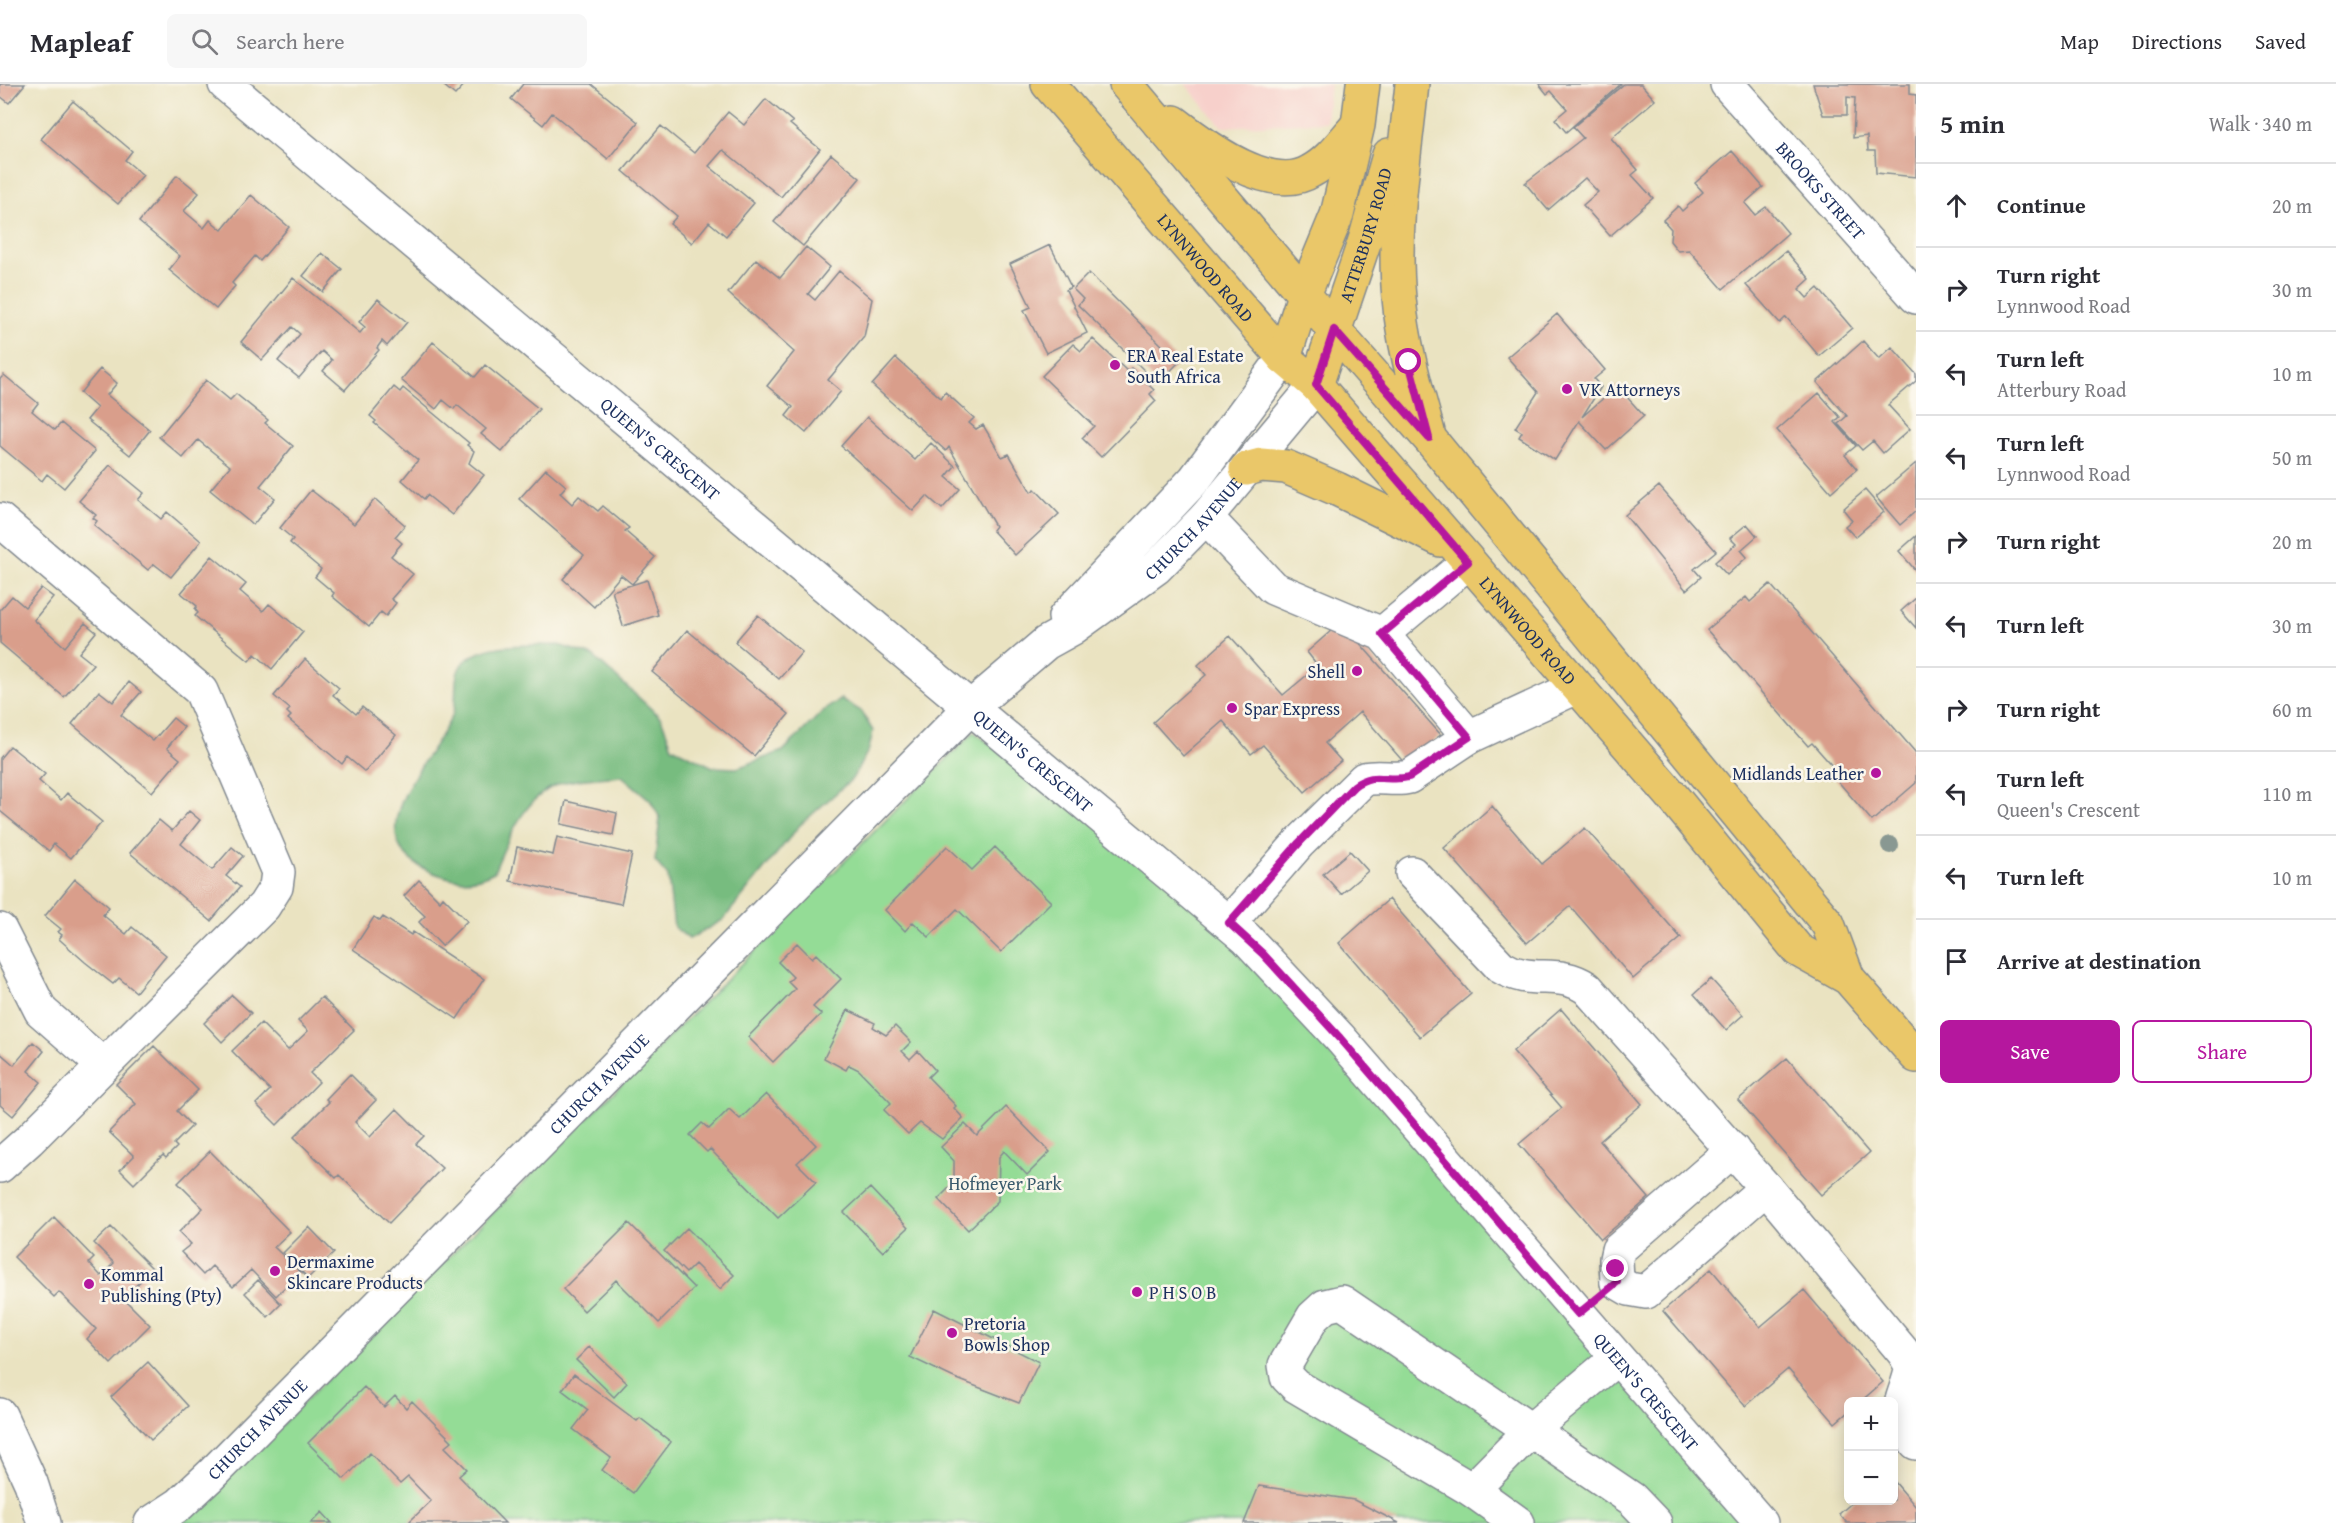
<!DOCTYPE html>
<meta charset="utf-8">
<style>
body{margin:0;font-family:"Gentium Book Plus",serif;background:#f7f7f7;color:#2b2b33}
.controls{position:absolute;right:18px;bottom:18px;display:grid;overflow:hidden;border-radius:9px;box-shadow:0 3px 15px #0003}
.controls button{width:54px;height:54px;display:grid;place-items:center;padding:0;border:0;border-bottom:2px solid #e1e1e2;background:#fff;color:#2b2b33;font:30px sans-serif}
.stop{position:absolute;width:18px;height:18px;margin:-14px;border:4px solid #b5179e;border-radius:50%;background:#fff}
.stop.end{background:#b5179e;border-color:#fff;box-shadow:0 2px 6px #0008}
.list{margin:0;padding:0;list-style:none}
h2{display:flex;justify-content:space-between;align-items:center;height:78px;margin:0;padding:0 24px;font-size:26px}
h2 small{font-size:20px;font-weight:400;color:#7c7c81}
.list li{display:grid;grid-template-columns:39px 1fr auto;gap:18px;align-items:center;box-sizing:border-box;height:84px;padding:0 24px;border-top:2px solid #e1e1e2}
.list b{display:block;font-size:22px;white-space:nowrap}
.list p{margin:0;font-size:20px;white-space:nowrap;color:#7c7c81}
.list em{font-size:20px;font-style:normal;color:#7c7c81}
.actions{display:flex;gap:12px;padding:18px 24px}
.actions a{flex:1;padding:14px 0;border:2px solid #b5179e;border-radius:9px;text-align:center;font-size:21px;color:#b5179e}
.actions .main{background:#b5179e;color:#fff}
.icon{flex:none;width:33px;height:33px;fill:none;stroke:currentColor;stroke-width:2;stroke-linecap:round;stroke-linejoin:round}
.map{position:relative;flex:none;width:1916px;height:1439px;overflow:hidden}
header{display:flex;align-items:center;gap:36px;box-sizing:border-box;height:84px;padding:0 30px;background:#fff;border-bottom:2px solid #e1e1e2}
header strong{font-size:28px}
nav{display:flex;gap:33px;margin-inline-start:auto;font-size:21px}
.search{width:420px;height:54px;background:#f7f7f7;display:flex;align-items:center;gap:15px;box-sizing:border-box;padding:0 21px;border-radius:9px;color:#7c7c81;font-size:22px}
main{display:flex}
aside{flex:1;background:#fff}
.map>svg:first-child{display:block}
.built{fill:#f7d0cb}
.green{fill:#94dc96;stroke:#58867a;stroke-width:1.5}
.forest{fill:#77bc7f;stroke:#49766e;stroke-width:1.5}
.building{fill:#d99e8b}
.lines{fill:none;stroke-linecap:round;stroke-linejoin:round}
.minor-casing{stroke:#828990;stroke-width:36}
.major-casing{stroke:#828990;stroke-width:36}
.minor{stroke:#fff;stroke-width:33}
.major{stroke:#eac769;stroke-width:33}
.tree{fill:#899892}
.route{stroke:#b5179e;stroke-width:8}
.poi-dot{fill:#b5179e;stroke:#fbf7ec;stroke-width:2}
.labels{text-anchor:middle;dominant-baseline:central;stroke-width:5;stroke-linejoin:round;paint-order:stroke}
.street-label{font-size:18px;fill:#1b2f5e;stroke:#fbf7ec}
.poi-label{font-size:18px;fill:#1b2f5e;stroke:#fbf7ec;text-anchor:start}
.park-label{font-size:18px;fill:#395a6c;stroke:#fbf7ec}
</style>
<header>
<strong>Mapleaf</strong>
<div class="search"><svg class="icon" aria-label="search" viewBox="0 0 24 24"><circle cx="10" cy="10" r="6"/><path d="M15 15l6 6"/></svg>Search here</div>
<nav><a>Map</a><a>Directions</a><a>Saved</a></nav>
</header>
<main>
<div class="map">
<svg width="1916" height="1439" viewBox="0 0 1916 1439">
<rect width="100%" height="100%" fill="#fbf7ec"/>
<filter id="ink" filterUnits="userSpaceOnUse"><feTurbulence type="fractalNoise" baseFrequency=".0167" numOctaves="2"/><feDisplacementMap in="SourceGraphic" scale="12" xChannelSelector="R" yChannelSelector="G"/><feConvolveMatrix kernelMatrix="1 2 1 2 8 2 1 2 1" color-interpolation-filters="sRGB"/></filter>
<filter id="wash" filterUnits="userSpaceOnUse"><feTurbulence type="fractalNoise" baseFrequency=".008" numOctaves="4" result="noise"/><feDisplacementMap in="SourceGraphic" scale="24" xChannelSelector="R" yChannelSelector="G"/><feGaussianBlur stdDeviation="1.35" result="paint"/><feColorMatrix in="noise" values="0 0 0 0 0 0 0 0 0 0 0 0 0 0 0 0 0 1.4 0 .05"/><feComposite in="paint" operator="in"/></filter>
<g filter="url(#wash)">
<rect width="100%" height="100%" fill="#eae3c1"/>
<path class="built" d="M1185,0H1330L1326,38L1222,43Z"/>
<path class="green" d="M974,648L1229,839L1765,1439H183Z"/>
<path class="forest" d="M559,561L593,572L661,634L672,663L713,683L737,684L783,667L823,627L841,615L861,627L873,647L869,665L852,695L799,742L723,836L689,855L674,843L668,792L655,777L660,734L650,716L622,692C603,694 584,694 566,698C526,707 508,755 494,788C471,800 453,797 429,787C351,753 431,677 452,632C460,615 449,590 466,576C490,557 531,562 559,561Z"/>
<g id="blocks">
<path class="building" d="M0,0H25L9,19L0,12Z
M442,0H465L455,11Z
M523,0H591L638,38L608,75L552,29L543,41L511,15Z
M1539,0H1621L1566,48L1555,35L1567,25L1551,7L1547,10Z
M1624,0H1641L1655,16L1611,54L1638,86L1632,91L1653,114L1610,152L1583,121L1598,108L1585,94L1548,126L1525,99L1583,54L1573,43Z
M1813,0H1910V10L1916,11V93L1876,89L1875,67H1868L1867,52L1853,54L1855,14L1847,13V31H1823Z
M766,15L793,38L790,40L820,65L781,113L723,66L709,82L754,119L726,152L709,138L692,159L670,140L677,132L623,87L661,42L694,69L728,28L744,41Z
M73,17L132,67L125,76L143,91L118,120L41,55Z
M1732,67L1763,103L1745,119L1755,131L1766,123L1788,149L1723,205L1689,166L1678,167L1670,157L1671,145L1663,136L1678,122L1682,127L1703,108L1695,99Z
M831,70L860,94L803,162L774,138Z
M177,91L199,109L184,127L204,144L210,136L222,146L251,111L289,143L260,177L255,172L232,199L235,202L216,225L169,186L180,172L139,138Z
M1050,161L1071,203L1066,206L1087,249L1046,269L1024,226L1031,223L1010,180Z
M806,163L830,183L808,210L815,216L839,187L872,215L864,253L828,296L841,307L806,349L786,332L793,323L767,302L794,268L728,209L756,175L780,194Z
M1786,167L1810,195L1799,205L1807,214L1818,204L1852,244L1819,272L1786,233L1780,239L1746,201Z
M322,169L342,185L323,208L303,192Z
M1089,189L1179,278L1158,300L1078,221L1083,215L1073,205Z
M293,194L360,249L365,243L359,238L378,215L407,238L387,262L382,257L377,264L379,266L345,306L323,287L332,276L322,267L299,294L278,277L300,250L292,243L262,276L241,258Z
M1557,230L1605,286L1594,295L1601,303L1582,333L1617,302L1644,332L1606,366L1579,337L1555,376L1519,353L1522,348L1515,344L1538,308L1507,273Z
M1093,255L1127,287L1131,284L1154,306L1150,310L1156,317L1101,373L1082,354L1094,342L1042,292L1073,260L1081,267Z
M1863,257L1879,275L1892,263L1916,290V297L1888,321L1910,345L1883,369L1873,357L1862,366L1838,340L1847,332L1817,298Z
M433,258L475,293L485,281L539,325L502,368L481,350L486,345L457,321L454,325L443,316L436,325L401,296Z
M896,274L941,314L945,308L974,334L969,339L976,345L983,341L1002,373L1009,370L1031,408L1035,405L1059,430L1015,471L992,446L995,442L949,363L946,367L872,301Z
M100,285L117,299L107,311L150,346L130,371L87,336L97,324L80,309Z
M4,291L38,319L32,327L45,338L55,346L61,339L95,367L64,404L47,390L42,397L0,362V295Z
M206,296L230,316L236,310L268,336L265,339L293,362L260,402L275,414L253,441L210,406L230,382L198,356L183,374L159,353Z
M394,303L400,308L403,304L469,359L467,361L474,367L469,379L484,391L452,431L427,411L424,415L402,396L418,376L374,339L376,337L370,332Z
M1819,309L1840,333L1835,338L1856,362L1845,371L1857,385L1831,408L1777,346Z
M867,333L915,376L931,359L955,382L946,393L960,405L942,425L927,412L913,427L841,362Z
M1916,379V427L1900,441L1876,413Z
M110,381L144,409L138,416L161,435L167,428L201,457L171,493L154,480L148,486L94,441L97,437L93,434L96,431L79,417Z
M546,385L566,402L560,409L572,420L579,412L598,427L603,422L629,444L625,447L655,473L632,500L621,491L594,523L563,495L584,471L519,415Z
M1659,402L1716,467L1694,485L1701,493L1686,506L1625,431Z
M311,406L354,440L375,415L405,441L395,453L402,459L391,472L413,490L391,515L396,519L386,532L381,528L369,543L332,512L334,509L315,493L321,485L290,459L293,455L280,444Z
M1865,406L1884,428L1855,453L1845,442L1852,436L1843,425Z
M1747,440L1757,452L1741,466L1747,473L1727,491L1715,478L1736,460L1730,454Z
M1916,452V487L1899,467Z
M212,472L246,500L240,507L263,527L269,520L303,548L272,585L255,570L249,577L195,532L198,529L195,525L197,522L181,509Z
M647,496L658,531L623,542L612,507Z
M1770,500L1916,669V699L1872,737L1830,688L1834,684L1812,659L1808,662L1707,546L1746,513L1750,518Z
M41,504L53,513L34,536L65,563L85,539L96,548L79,569L93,580L64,613L0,559V526L12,512L25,523Z
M1916,514V544L1901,527Z
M758,531L802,568L779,595L735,558Z
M1341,538L1441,651L1407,682L1360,628L1325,659L1341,677L1305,708L1263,661L1251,670L1223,637L1183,672L1153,638L1206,591L1198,581L1230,552L1283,611L1318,582L1307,568Z
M687,546L789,630L754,672L652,588Z
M305,575L339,604L333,611L356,630L362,623L396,651L365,688L347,673L342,680L288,635L291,632L287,628L290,625L274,612Z
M129,598L141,608L121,631L153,657L173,634L184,643L167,664L180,675L152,708L72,640L99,607L113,618Z
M10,662L45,690L39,697L61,716L67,709L102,738L71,774L54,760L49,767L0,727V674Z
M566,717L617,729L613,751L561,740Z
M1492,722L1542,780L1585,744L1681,854L1633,895L1570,822L1527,859L1444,764Z
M189,727L200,736L181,760L212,786L232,763L243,772L226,792L240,803L211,837L130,769L159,736L172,747Z
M557,753L632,770L621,820L510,797L517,763L553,771Z
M947,762L972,786L995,763L1051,818L1001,868L957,825L929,853L913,838L905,847L885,826Z
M1350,767L1368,787L1341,810L1323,790Z
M75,795L109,823L103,831L126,850L132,843L166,871L136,908L119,894L113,900L85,878L59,855L62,851L58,848L61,845L45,832Z
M419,796L440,817L443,813L467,837L442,862L419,838L425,832L404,812Z
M1389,815L1471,910L1420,953L1339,859Z
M374,833L380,837L383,833L411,851L413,848L484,895L457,935L353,865Z
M797,859L812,874L816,870L841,895L813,923L821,930L773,978L748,953L795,905L788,898L793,893L778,878Z
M1711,895L1743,931L1726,946L1694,910Z
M232,911L251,929L222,958L204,939Z
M322,913L354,946L310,989L319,998L277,1041L256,1020L270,1006L232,967L261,939L288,966L308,947L298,937Z
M1561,925L1642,1020L1600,1057L1649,1114L1601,1155L1519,1060L1562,1024L1513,967Z
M848,926L875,939L873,943L886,951L895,942L911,958L902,967L910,975L918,967L935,986L928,993L956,1022L954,1024L963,1034L942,1055L920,1039L908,1050L884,1026L891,1019L859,986L849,981L846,986L824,974Z
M33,958L44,967L28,987L41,998L13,1032L0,1021V969L14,981Z
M154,962L198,1006L177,1027L192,1042L174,1060L177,1063L166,1074L163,1071L134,1100L120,1086L134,1072L109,1048L136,1020L116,1000Z
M1787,974L1869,1069L1821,1111L1738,1016Z
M350,990L376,1016L355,1038L370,1053L397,1025L424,1052L416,1060L442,1084L389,1139L339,1091L336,1094L294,1053L329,1018L326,1015Z
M766,1010L816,1061L797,1079L816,1098L778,1134L710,1065L707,1068L690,1051L702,1039L709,1045L729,1025L740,1035Z
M1006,1023L1050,1068L1027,1091L1004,1067L999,1073L998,1117L968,1146L938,1115L954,1099V1077L941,1063L965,1040L977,1052Z
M210,1067L290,1148L274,1163L300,1188L276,1212L251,1186L233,1203L212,1182L203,1191L181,1168L191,1160L179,1148L203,1124L178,1099Z
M870,1104L908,1144L883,1168L844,1128Z
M54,1133L94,1174L89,1179L101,1192L114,1179L94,1159L111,1143L153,1185L123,1214L150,1241L111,1280L87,1255L96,1245L59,1208L54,1213L14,1173Z
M629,1139L694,1204L659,1239L616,1196L584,1227L563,1205Z
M309,1143L334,1169L308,1194L283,1169Z
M687,1144L734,1191L720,1205L695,1180L686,1189L664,1167Z
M1711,1185L1760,1243L1804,1206L1883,1298L1860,1318H1848V1328L1835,1339L1788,1285L1745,1322L1663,1227Z
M258,1196L281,1220L268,1233L245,1209Z
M934,1225L1039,1278L1019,1319L952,1293L910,1273Z
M589,1263L627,1299L614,1313L576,1276Z
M148,1278L188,1322L151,1356L111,1313Z
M574,1290L637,1337L640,1334L671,1358L633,1409L602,1386L611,1374L573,1345L588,1326L562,1306Z
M364,1303L384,1323L395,1312L406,1324L412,1317L452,1357L445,1363L467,1385L459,1392L505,1439H411L410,1437L431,1417L408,1393L400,1400L370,1369L344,1395L308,1359Z
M1894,1397L1916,1423V1439H1847L1839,1430L1855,1416H1894Z
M1259,1402L1354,1416L1399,1439H1244Z
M322,1428L332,1439H311Z"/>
</g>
</g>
<g filter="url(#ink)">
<use href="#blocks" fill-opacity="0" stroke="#828990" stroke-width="1.5"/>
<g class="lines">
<g class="minor-casing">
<g id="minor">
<path id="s1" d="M225,0L1246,854L1340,954L1761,1439"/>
<path id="s2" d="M1727,0L1916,213"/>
<path d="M1206,433L1273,504L1382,550L1469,653"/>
<path d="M0,436L201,607L278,788L276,803L264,822L29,1056L0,1082"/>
<path d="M1065,533L1195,395L1284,274"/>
<path d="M1382,550L1468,478"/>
<path d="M1412,789L1501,883C1532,902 1557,884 1587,904L1766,1104L1904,1269L1912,1283C1904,1321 1889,1323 1916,1359"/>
<path d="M1229,839L1299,759L1364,695C1380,691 1394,697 1409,693L1469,653L1577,603"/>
<path d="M0,846L41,927L103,981"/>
<path d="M1617,1198L1629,1205L1646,1208L1766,1104"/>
<path d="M1617,1198L1616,1175L1618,1166L1733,1066"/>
<path d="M0,1331L31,1399L44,1439"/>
<path d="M1472,1406L1532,1345L1617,1274"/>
<path id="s3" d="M151,1439L180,1420L211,1391L971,623L1046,559L1073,544L1156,484L1206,433L1316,301"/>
<path d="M1518,1439L1472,1406L1296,1302L1287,1293L1285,1281L1313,1233L1325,1222L1342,1218L1632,1415L1655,1439"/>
</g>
</g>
<g class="major-casing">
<g id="major">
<path id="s4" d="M1048,0L1284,274L1316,301L1672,712L1798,866L1848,894L1916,972"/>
<path d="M1126,0L1334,246L1429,354L1828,840L1848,894"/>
<path d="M1412,0C1405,71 1392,143 1399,214C1403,260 1416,304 1428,348"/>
<path d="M1174,38C1205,62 1271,112 1311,87C1330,77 1343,57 1357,42"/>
<path d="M1284,274L1304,211L1337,131L1358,41L1363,0"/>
<path id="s5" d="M1316,301L1366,153L1389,71"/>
<path d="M1246,385L1261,381L1286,383L1337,405L1441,456"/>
</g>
</g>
<use href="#minor" class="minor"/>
<use href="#major" class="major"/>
</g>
<circle class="tree" cx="1890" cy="761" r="9"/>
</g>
<g class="lines" filter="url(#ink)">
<path class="route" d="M1409,278L1429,354L1334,246L1316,301L1468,478L1382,550L1469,653L1409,693C1386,699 1376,686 1354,702L1299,759L1229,839L1263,870L1340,954L1578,1230L1617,1198L1616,1185"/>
</g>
<g class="poi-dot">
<circle cx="1115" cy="281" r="6"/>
<circle cx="1567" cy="305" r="6"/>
<circle cx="1357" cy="587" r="6"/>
<circle cx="1232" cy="624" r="6"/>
<circle cx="1876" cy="689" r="6"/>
<circle cx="275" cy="1187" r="6"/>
<circle cx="89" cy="1200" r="6"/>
<circle cx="1137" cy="1208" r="6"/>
<circle cx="952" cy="1249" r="6"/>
</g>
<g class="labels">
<g class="street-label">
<text stroke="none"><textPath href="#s2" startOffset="142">BROOKS STREET</textPath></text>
<text stroke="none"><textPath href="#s5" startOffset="158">ATTERBURY ROAD</textPath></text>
<text stroke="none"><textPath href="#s4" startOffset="242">LYNNWOOD ROAD</textPath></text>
<text stroke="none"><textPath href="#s1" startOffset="568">QUEEN'S CRESCENT</textPath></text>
<text stroke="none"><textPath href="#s3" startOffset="1444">CHURCH AVENUE</textPath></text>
<text stroke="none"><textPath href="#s4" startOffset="728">LYNNWOOD ROAD</textPath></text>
<text stroke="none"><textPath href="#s1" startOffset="1054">QUEEN'S CRESCENT</textPath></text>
<text stroke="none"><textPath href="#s3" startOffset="628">CHURCH AVENUE</textPath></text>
<text stroke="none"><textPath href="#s1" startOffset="1936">QUEEN'S CRESCENT</textPath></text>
<text stroke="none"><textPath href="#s3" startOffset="142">CHURCH AVENUE</textPath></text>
</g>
<g class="poi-label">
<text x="1127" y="271">ERA Real Estate<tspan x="1127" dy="21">South Africa</tspan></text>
<text x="1579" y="305">VK Attorneys</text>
<text x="1345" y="587" text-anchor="end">Shell</text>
<text x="1244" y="624">Spar Express</text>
<text x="1864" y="689" text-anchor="end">Midlands Leather</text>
<text x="287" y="1177">Dermaxime<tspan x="287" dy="21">Skincare Products</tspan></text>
<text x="101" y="1190">Kommal<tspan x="101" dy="21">Publishing (Pty)</tspan></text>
<text x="1149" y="1208">P H S O B</text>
<text x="964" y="1239">Pretoria<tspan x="964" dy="21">Bowls Shop</tspan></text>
</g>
<g class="park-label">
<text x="1005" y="1099">Hofmeyer Park</text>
</g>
</g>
</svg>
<div class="controls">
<button>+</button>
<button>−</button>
</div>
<div class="stop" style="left:1409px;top:278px"></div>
<div class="stop end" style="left:1616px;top:1185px"></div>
</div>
<aside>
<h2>5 min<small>Walk · 340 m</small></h2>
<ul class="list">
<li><svg class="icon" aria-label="ahead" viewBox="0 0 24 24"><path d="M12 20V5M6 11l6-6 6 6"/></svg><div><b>Continue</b></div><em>20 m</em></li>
<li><svg class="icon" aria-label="right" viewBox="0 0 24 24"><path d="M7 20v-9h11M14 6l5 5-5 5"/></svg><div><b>Turn right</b><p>Lynnwood Road</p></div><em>30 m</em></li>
<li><svg class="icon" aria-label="left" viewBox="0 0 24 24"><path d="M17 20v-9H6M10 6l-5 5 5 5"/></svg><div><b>Turn left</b><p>Atterbury Road</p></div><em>10 m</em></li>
<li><svg class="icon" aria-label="left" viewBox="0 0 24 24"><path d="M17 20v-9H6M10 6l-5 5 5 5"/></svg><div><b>Turn left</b><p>Lynnwood Road</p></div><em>50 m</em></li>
<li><svg class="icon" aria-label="right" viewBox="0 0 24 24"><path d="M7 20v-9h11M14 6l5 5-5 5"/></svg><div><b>Turn right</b></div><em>20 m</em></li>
<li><svg class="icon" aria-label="left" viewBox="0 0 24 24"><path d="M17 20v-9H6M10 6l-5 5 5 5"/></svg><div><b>Turn left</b></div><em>30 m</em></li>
<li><svg class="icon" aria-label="right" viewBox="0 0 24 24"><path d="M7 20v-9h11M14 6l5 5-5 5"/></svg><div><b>Turn right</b></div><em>60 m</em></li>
<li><svg class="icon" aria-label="left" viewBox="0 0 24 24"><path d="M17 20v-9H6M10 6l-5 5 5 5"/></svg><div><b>Turn left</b><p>Queen's Crescent</p></div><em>110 m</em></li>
<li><svg class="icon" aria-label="left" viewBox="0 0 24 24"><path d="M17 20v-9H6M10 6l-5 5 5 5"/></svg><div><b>Turn left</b></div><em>10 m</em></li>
<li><svg class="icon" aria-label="arrive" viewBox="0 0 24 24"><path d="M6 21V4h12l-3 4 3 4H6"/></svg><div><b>Arrive at destination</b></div></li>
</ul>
<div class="actions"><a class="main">Save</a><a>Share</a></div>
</aside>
</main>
